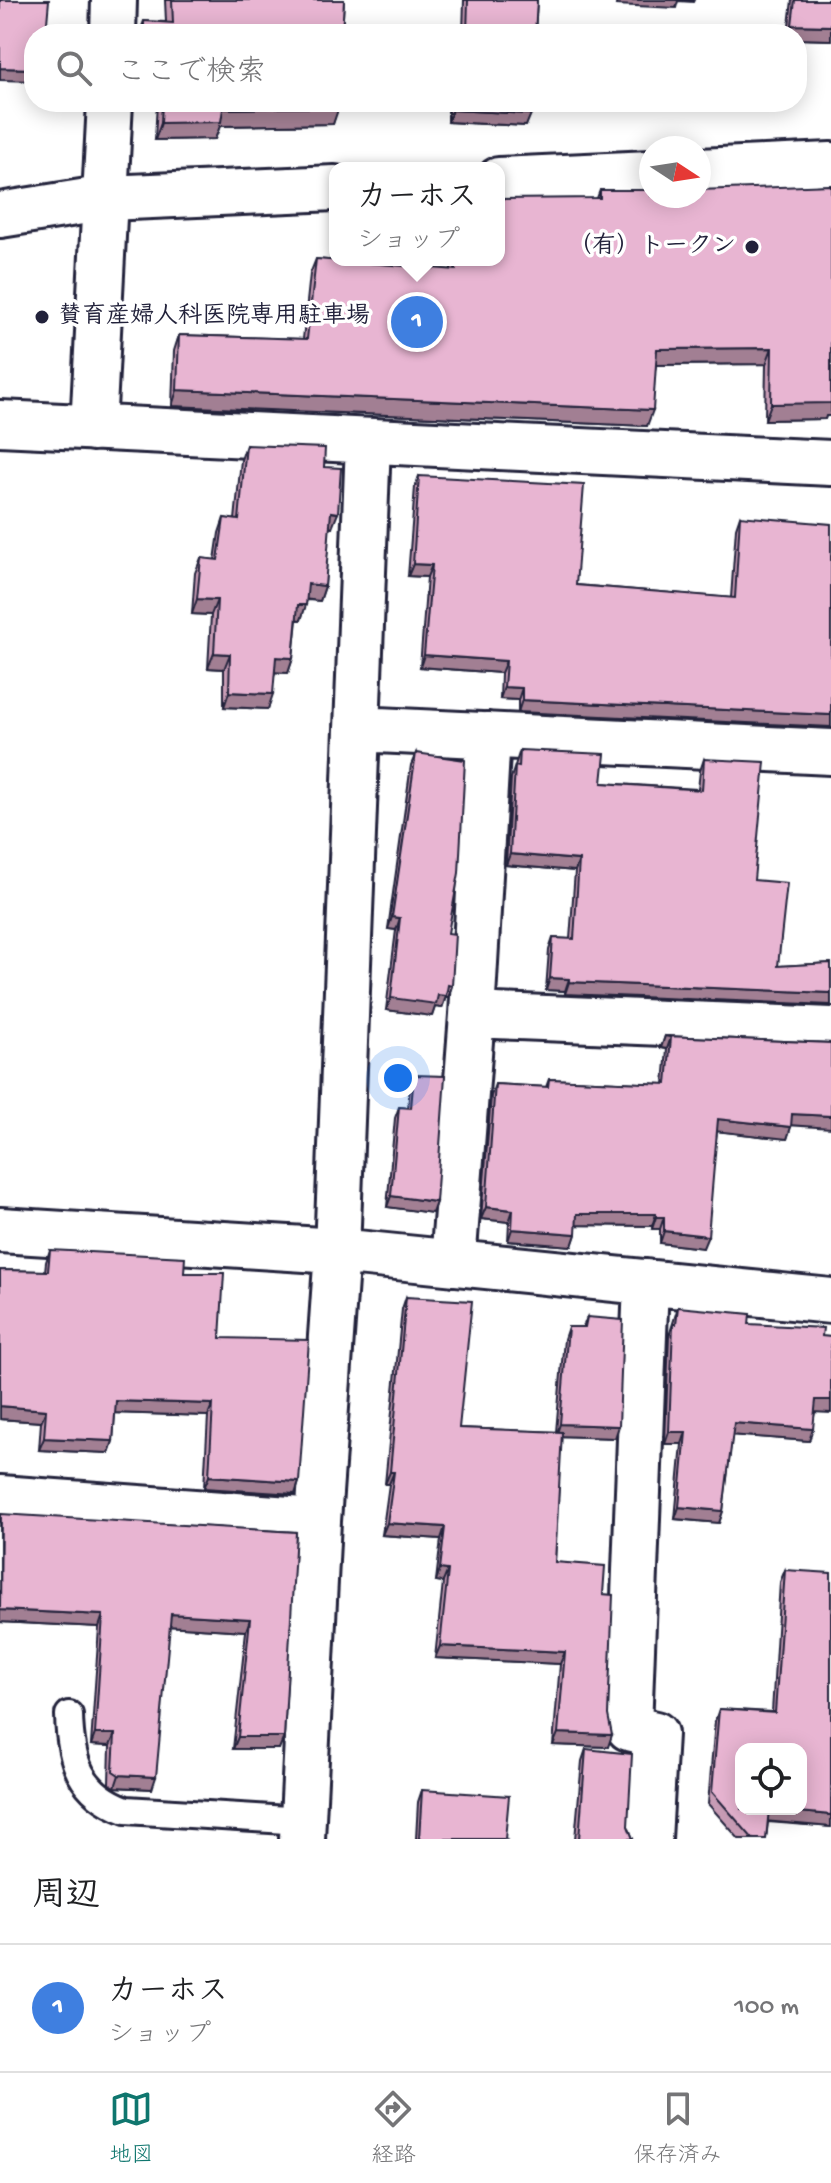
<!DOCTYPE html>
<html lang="ja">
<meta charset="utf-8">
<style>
body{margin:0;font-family:"Gochi Hand","Klee One",sans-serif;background:#f2f2f2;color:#202124}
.controls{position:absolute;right:24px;bottom:24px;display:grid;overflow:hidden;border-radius:16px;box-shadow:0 4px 20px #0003}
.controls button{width:72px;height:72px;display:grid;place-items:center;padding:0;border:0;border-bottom:2px solid #e0e0e0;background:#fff;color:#202124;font:40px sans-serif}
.compass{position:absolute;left:639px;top:136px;width:72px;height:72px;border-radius:50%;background:#fff;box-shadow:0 4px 20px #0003;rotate:102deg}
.you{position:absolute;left:398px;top:1078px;width:28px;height:28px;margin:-20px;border:6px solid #fff;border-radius:50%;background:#1a73e8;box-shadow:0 0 0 12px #1a73e833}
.badge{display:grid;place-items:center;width:52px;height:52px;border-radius:50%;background:#0f766e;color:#fff;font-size:26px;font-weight:700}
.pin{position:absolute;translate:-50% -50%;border:4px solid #fff;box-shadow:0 2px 8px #0006}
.popup{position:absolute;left:329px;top:162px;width:176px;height:104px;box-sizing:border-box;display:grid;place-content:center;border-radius:16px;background:#fff;filter:drop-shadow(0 2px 6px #0005);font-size:26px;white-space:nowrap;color:#757577}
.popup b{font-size:30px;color:#202124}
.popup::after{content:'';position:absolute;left:50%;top:100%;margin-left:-16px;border:16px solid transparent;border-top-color:#fff}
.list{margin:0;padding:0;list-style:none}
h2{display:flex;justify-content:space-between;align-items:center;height:104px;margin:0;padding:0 32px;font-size:34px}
h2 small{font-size:26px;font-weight:400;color:#757577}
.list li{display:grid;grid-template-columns:52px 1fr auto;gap:24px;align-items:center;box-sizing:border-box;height:128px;padding:0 32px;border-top:2px solid #e0e0e0}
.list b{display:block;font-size:30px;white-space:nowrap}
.list p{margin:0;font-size:26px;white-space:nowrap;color:#757577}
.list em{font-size:26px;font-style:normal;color:#757577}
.icon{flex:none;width:44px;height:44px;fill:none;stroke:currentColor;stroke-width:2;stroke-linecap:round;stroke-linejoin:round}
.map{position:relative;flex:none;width:831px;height:1839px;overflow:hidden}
.search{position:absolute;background:#fff;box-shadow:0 4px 20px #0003;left:24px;right:24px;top:24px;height:88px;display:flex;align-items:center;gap:20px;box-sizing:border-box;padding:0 28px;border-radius:32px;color:#757577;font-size:30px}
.sheet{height:232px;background:#fff}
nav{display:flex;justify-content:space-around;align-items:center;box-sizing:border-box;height:112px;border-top:2px solid #e0e0e0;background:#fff;font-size:22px;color:#757577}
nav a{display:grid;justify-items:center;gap:4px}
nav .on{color:#0f766e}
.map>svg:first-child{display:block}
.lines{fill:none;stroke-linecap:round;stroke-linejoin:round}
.service-casing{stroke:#22223b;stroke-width:32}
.minor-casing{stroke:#22223b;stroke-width:50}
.tertiary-casing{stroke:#22223b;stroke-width:50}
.service{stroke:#fff;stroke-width:26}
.minor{stroke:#fff;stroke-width:44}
.tertiary{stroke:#fff;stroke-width:44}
.wall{fill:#c89cb5;stroke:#22223b;stroke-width:2}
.shaded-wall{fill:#a27f93;stroke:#22223b;stroke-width:2}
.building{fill:#e8b5d2;stroke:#22223b;stroke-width:2;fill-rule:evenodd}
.poi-dot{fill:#22223b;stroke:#fff;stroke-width:3}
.labels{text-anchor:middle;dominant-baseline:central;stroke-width:7;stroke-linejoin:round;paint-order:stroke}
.poi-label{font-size:24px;font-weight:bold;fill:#22223b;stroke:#fff;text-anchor:end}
</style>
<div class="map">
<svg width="831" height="1839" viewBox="0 0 831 1839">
<rect width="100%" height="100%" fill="#fff"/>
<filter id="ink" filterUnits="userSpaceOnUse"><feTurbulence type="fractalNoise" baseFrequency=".0125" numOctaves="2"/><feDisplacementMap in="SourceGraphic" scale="16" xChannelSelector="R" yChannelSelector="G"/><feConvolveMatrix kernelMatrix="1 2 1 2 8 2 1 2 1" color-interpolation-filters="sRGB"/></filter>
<g filter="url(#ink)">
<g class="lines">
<g class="service-casing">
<path id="service" d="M69,1715C70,1761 80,1793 126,1810L303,1821"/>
</g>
<g class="minor-casing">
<path id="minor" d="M113,34L114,0
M0,423L831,463
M93,428L110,102
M357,729L831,752
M472,1015L488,735
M0,1230L337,1251L831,1301
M453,1263L472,1015L831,1030
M646,1282L629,1728L655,1734L649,1839
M0,1498L318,1521L337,1251L368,442
M302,1839L318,1521"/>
</g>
<g class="tertiary-casing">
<path id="tertiary" d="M699,171L831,165
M499,180L651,173
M0,215L107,198L335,188"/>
</g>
<use href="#service" class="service"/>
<use href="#minor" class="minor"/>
<use href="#tertiary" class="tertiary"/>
</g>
<path class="wall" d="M165,0H344L342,34H139L144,21L166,22Z
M464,0H537L535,34H463Z
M792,0H831V40L797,39V34H788Z
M157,102H339L333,124L220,126L215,139L155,140Z
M448,102H531L526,126L448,122Z
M831,185V416H826L825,419L765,420L766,364L656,365L647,426L172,406L174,351L179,335L303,339L310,274L316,259L451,270V260H499L597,198L600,190L651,196Z
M246,445L324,467L332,528H329L325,586L320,601L307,600L301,620H297L293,658L288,673L275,672L268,709L224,707V669L208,668L211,615L192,614L195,573L201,558L215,560L219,533L224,518L235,520L241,460Z
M419,476L576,585L731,598L736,528L740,516L831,727L518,712V700L500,699L501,673L420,667L427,577L408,576L415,487Z
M520,750L602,783L698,789L700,771L704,759L754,880L778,966L831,963V1005L565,994V991L546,990L549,950L553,938L570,939L575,871L506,865L511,778Z
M416,753L448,933L452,986L448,998L446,997L442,1008L435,1007L432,1016L386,1010L396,930L388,929L411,765Z
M665,1036L831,1043L791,1126L787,1139L717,1131L703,1248L660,1243V1229H652V1226L576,1225V1234L572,1246L508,1241L509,1222L481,1219L491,1096L495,1084L546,1087L549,1079L664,1084L667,1049L661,1048Z
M414,1075L436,1202L432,1213L387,1207L395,1118L399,1107L408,1108L410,1086Z
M50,1250L184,1273L299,1482L295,1494L204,1488L208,1416L115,1413L113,1441L109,1453L39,1450L41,1422L0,1419V1270L45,1271L46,1262Z
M406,1297L459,1428L556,1432L564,1339L568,1327H583L587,1317L615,1438L561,1436L555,1562L603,1594L608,1715V1747L553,1745L560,1664L435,1658L443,1582L436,1581L441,1539L382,1535L389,1484H385L402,1309Z
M678,1307L749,1324L815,1412L809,1441L732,1435L723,1511L719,1523L675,1519L682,1444H665L669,1336Z
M0,1515L296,1532L279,1749H233L246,1631L169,1626L152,1789L115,1787L109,1783L110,1746L91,1745L99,1627L0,1622Z
M785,1570L831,1827L768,1822L766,1839H739L708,1804L715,1721L719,1709L772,1712L780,1582Z
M586,1749L628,1826L633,1839H575L582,1761Z
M422,1790L505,1839H416L418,1802Z"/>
<path class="shaded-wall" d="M617,0H694L693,2L678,1L676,8L616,5Z
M792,25L831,26V40L797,39V34H789Z
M0,68L34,69V81L0,80Z
M339,107L333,124L220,126L215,139L155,140L161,123L223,109Z
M452,110L531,114L526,126L448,122Z
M772,348L766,364L652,365L657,349Z
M177,390L653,410L647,426L172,406Z
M831,400V416H826L825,419L765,420L771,404Z
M331,512L338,513L332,528L325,527Z
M413,564L432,565L427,577L408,576Z
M308,584L325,586L320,601L303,599Z
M197,599L217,600L211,615L192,614Z
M298,605H306L301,620L293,619Z
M214,653L230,654L224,669L208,668Z
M424,655L506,661L501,673L420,667Z
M276,657L293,658L288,673L270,672Z
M504,687L522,688L518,700L500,699Z
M229,692L273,694L268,709L224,707Z
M522,700L831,715V727L518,712Z
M510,854L579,860L575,871L506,865Z
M392,917L400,918L396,930L388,929Z
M550,978L569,979L565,991L546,990Z
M569,982L831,993V1005L565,994Z
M438,995L446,996L442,1008L435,1007L432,1016L386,1010L391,998Z
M665,1036L671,1037L667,1049L661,1048Z
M792,1114L831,1116V1128L788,1125Z
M718,1119L791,1127L787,1139L714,1131Z
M391,1196L436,1202L432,1213L387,1207Z
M486,1207L513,1210L509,1222L481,1219Z
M577,1214H656L652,1226L573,1225Z
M656,1217H664L660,1229H652Z
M512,1229L576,1234L572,1246L508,1241Z
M664,1231L708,1236L703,1248L660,1243Z
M816,1400H831V1413L812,1412Z
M116,1401L213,1404L208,1416L111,1413Z
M0,1406L46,1410L41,1422L0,1419Z
M734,1423L813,1429L809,1441L729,1435Z
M560,1424L619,1426L615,1438L556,1436Z
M669,1432H686L682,1444H665Z
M44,1438L113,1441L109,1453L39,1450Z
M390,1472H394L389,1484H385Z
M209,1476L299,1482L295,1494L204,1488Z
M679,1507L723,1511L719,1523L675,1519Z
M387,1523L445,1527L441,1539L382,1535Z
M440,1569L448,1570L443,1582L436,1581Z
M0,1610L103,1615L99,1627L0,1622Z
M171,1614L250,1619L246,1631L166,1626Z
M440,1646L565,1652L560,1664L435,1658Z
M558,1733L612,1735L608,1747L553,1745Z
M95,1734H115L110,1746L91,1745Z
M238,1737H284L279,1749H233Z
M119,1775L156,1777L152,1789L115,1787Z
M769,1809L831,1815V1827L764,1821Z"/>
<path class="building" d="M0,0H49L46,34H34V69L0,68Z
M172,0H344L342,34H144V21L173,23Z
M468,0H537L535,34H467Z
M795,0H831V26L792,25Z
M162,102H339V107L223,109L221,122L161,123Z
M452,102H531V114L452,110Z
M831,185V403L771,404L772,348L657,349L653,410L177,390L179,335L307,339L316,259L456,270V260H499V199L600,198V190H651V196H699V190Z
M246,445L325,448L324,467L341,468L338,513L331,512L325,586L308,584L306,605H298L293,658L276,657L273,694L229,692L230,654L214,653L217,600L197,599L201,558L218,560L224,518L239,520Z
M419,476L584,485L576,585L735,598L740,516L831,524V715L522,700V688L504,687L506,661L424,655L432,565L413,564Z
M520,750L605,754L602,783L702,790L704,759L765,762L754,880L787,883L778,966L831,963V993L569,982V979L550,978L553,938L574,939L579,860L510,854L515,766L519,767Z
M416,753L465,760L459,873L448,933L455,934L452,986L448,985L446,996L438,995L436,1004L391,998L400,918L392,917Z
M665,1036L831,1043V1116L792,1114L791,1127L718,1119L708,1236L664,1231V1217H656V1214H577L576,1234L512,1229L513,1210L486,1207L495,1084L548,1087L549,1079L667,1084L671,1037Z
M414,1075L445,1076L436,1202L391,1196L399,1107L411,1108Z
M50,1250L185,1257L184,1273H224L220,1338L309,1340L299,1482L209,1476L213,1404L116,1401L113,1441L44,1438L46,1410L0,1406V1270L48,1271Z
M406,1297L472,1301L459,1428L562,1432L555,1562L605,1566L603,1594L613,1595L608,1715L612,1735L558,1733L565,1652L440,1646L448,1570L440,1569L445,1527L387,1523L394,1472H390Z
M678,1307L750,1314L749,1324L823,1328L822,1336L831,1337V1400H816L813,1429L734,1423L723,1511L679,1507L686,1432H669L673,1324H676Z
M587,1317L623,1320L619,1426L560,1424L568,1327H585Z
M1,1514L296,1532L284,1737H238L250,1619L171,1614L156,1777L119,1775L113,1771L115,1734H95L103,1615L0,1610Z
M785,1570L831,1573V1815L769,1809L766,1839H753L712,1792L719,1709L775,1713ZM741,1749H801V1809H741Z
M586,1749L632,1754L628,1826L633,1839H579Z
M422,1790L509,1796L505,1839H419Z"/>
</g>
<g class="poi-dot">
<circle cx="752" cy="247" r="8"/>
<circle cx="42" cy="317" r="8"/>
</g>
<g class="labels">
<g class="poi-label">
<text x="736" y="247">（有）トークン</text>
<text x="58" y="317" text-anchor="start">賛育産婦人科医院専用駐車場</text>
</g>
</g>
</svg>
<div class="controls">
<button><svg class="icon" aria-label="locate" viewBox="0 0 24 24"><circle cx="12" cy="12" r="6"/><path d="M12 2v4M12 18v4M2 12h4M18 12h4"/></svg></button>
</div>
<svg class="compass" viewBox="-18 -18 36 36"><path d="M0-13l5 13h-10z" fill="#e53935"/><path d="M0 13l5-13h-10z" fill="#757577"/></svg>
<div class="you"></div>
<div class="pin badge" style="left:417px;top:322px;background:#3f7fe0">1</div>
<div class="popup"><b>カーホス</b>ショップ</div>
<div class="search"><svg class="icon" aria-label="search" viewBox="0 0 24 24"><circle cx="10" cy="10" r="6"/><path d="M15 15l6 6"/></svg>ここで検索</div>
</div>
<section class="sheet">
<h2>周辺<small></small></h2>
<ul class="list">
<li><span class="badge" style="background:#3f7fe0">1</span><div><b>カーホス</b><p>ショップ</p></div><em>100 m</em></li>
</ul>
</section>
<nav>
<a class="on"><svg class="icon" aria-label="map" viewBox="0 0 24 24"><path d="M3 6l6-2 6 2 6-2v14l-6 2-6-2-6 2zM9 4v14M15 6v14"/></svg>地図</a>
<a><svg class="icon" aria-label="directions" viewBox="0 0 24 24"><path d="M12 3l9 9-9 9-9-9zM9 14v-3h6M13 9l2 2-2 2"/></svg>経路</a>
<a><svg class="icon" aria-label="saved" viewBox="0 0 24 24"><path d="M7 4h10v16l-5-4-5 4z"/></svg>保存済み</a>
</nav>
